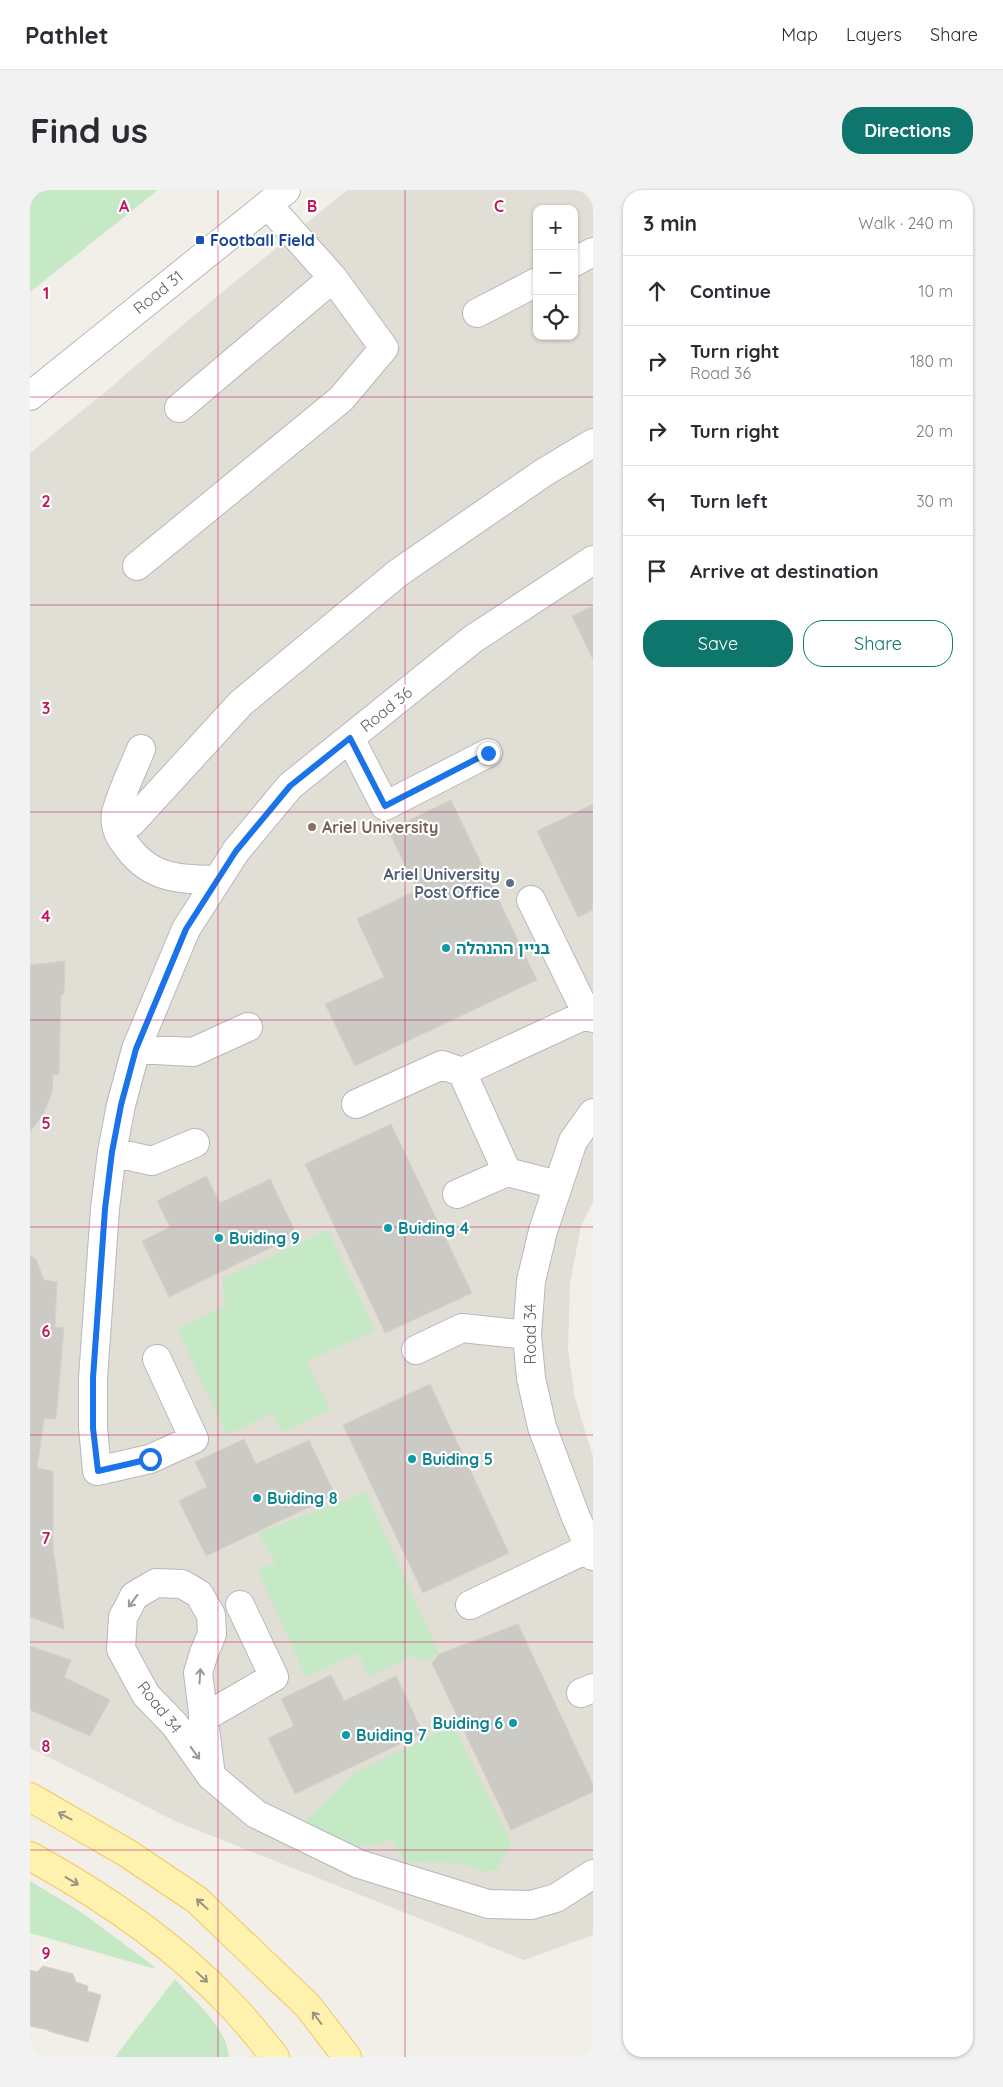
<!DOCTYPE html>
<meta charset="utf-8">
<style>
body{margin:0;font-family:Quicksand,"Noto Sans Hebrew",sans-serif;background:#f2f2f3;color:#2b2b33}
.controls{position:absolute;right:15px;top:15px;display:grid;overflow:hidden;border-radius:10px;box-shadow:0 1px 4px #0004}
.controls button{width:45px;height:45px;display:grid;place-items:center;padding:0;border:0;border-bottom:1px solid #e1e1e2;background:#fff;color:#2b2b33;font:25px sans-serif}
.stop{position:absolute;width:15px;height:15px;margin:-11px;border:4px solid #1a73e8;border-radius:50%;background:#fff}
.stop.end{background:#1a73e8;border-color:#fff;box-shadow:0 1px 5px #0008}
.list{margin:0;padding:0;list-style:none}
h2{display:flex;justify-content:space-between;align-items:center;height:65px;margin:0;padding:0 20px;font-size:21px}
h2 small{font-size:16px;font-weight:400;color:#7c7c81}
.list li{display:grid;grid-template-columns:32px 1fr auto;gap:15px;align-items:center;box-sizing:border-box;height:70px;padding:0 20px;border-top:1px solid #e1e1e2}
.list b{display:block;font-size:19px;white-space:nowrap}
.list p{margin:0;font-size:16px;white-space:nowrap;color:#7c7c81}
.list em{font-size:16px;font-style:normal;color:#7c7c81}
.actions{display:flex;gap:10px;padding:15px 20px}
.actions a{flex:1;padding:11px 0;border:1px solid #0f766e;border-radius:20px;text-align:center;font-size:18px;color:#0f766e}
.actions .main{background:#0f766e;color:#fff}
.icon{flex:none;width:28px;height:28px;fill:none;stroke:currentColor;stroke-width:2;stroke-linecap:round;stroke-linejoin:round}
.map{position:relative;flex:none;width:563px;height:1867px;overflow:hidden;border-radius:20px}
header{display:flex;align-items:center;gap:30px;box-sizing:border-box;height:70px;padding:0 25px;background:#fff;border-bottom:1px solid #e1e1e2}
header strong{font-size:24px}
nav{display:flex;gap:28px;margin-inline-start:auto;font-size:18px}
.intro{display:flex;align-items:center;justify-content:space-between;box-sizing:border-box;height:120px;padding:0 30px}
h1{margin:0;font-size:35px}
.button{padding:12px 22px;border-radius:20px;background:#0f766e;color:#fff;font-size:18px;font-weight:700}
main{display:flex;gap:30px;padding:0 30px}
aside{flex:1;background:#fff;border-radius:20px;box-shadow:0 1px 4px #0004}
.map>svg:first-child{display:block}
.education{fill:#e1ded6;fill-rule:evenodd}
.green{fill:#c5e8c5}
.building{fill:#cccac5;stroke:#d6d1c6}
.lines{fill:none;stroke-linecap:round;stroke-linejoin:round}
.minor-casing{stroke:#b5b8bc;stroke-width:30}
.major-casing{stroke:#f2c960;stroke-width:30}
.minor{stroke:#fff;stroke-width:28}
.major{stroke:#fff2af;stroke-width:28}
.oneway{stroke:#979a9d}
.oneway2{stroke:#979581}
.route{stroke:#1a73e8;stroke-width:6}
.grid{fill:none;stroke:#c2185b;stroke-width:1;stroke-opacity:0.55}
.transit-dot{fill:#1a4fb4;stroke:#fff;stroke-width:2}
.education-dot{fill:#8d6e63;stroke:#fff;stroke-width:2}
.service-dot{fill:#5c6f8a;stroke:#fff;stroke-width:2}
.culture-dot{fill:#0f9aa8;stroke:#fff;stroke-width:2}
.labels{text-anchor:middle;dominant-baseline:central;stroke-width:4.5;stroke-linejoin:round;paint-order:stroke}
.transit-label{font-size:16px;font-weight:bold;fill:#164399;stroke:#fff;text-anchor:start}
.street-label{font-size:16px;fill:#5f6368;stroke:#fff}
.education-label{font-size:16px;font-weight:bold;fill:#785e54;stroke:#fff;text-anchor:start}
.service-label{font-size:16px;font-weight:bold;fill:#4e5e75;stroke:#fff;text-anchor:end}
.culture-label{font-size:16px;font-weight:bold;fill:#0d838f;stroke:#fff;text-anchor:start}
.grid-label{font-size:16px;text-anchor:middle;font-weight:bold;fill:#c2185b;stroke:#fff;stroke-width:4.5;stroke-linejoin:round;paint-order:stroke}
</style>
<header>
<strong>Pathlet</strong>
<nav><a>Map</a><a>Layers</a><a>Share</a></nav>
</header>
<div class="intro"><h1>Find us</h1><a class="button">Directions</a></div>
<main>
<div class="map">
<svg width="563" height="1867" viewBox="0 0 563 1867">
<rect width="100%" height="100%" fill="#f1efe8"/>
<path class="education" d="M317,0H563V1012L551,1036L540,1093L538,1159L545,1208L563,1267V1745L494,1770L147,1632L0,1558V263L79,199L156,132ZM507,19H544V146H507Z"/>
<path class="green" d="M0,0H128L0,102Z
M298,1040L345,1140L277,1171L300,1220L252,1242L242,1223L197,1245L147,1139L196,1116L192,1089Z
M336,1302L409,1464L391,1472L384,1465L339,1486L328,1463L276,1487L228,1381L246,1372L228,1343Z
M423,1535L481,1652L467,1680L450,1681L431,1673L376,1672L362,1650L328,1657L275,1632L323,1584Z
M0,1691L51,1722L125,1777L122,1778L0,1743Z
M145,1789C165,1812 196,1836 199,1867H85Z"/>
<path class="building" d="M563,416V470L542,426Z
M421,610L507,790L325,876L295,814L354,787L327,729L387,700L358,640Z
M563,614V720L548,727L507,641Z
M35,771L34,804H31L29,885H23L22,903L13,925L0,942V775Z
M361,934L442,1103L355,1143L275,974Z
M176,986L190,1013L240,989L267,1045L139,1107L112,1051L140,1037L127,1011Z
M0,1065L6,1069L14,1090L27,1092L25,1137L34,1138L26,1229H14L7,1278L23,1281V1357L34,1439L0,1427Z
M400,1194L479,1363L393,1403L313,1235Z
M214,1249L226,1274L279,1250L305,1305L176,1366L149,1311L177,1297L165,1272Z
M488,1434L563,1594V1602L481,1640L402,1473L409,1464Z
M0,1456L41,1470L34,1487L80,1510L60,1546L0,1520Z
M301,1485L314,1511L366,1486L393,1543L265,1604L238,1548L264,1536L251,1509Z
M13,1776L43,1784L46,1792L58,1796L57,1801L71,1805L58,1852L18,1841V1840L0,1836V1780L7,1782Z"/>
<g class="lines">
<g class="minor-casing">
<path id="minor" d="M544,72L563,62
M447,123L507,92
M0,206L256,0
M149,218L303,88
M107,376L311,209L354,158L303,88L238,15
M320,548L355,616L458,563
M111,559C103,579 91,603 86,623C84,633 88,645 94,652C118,689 147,689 187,690
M102,632L211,513L368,383L513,283L563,253
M501,710L557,824L563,828
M106,859L163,862L218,837
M432,882L477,982L528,995
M326,914L412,875L432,882L557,824
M563,923L543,951L513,1041L501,1091L497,1145L501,1188L512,1237L545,1325L563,1366
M82,962L122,971L165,953
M427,1004L477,982
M386,1160L432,1138L497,1145
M127,1169L164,1249L120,1269L67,1281L63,1237V1188L75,1019L82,962L91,915L106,859L156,739L206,661L260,596L443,449L563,370
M440,1415L559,1358
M551,1503L563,1498
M173,1528L244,1487L210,1415
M181,1586L168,1483L174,1463L182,1444L181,1425L169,1404L152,1394L126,1393L104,1406L97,1420L93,1427L91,1459L116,1505L145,1535L181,1586L226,1624L329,1674L458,1714L501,1715L526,1708L563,1684"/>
</g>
<g class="major-casing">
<path id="major" d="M0,1607L97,1663L167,1710L278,1816L317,1867
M0,1666C71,1705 142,1753 198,1812C215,1829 230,1848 245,1867"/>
</g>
<use href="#minor" class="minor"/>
<use href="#major" class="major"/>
</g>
<defs><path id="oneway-shaft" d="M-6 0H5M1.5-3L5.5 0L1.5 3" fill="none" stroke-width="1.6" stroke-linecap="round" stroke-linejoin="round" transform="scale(1.25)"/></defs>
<g class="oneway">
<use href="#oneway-shaft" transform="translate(103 1411) rotate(126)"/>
<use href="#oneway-shaft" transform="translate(170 1486) rotate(-86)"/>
<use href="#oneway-shaft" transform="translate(165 1563) rotate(55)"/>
</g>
<g class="oneway2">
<use href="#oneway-shaft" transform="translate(35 1626) rotate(-152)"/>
<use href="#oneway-shaft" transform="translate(42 1691) rotate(31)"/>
<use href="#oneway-shaft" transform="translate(172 1714) rotate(-138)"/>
<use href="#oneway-shaft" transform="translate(172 1787) rotate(43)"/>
<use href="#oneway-shaft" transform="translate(287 1828) rotate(-127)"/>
</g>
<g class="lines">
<path class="route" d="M120,1269L68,1281L63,1238V1188L75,1019L82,962L91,915L106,859L156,739L206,661L260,596L320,548L355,616L458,563"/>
</g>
<path class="grid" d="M188,0V1867M375,0V1867M0,207H563M0,415H563M0,622H563M0,830H563M0,1037H563M0,1245H563M0,1452H563M0,1660H563"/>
<rect class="transit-dot" x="165" y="45" width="10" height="10" rx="2.5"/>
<circle class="education-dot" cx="282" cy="637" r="5"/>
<circle class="service-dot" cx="480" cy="693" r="5"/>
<g class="culture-dot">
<circle cx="416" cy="758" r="5"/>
<circle cx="358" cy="1038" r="5"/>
<circle cx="189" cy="1048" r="5"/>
<circle cx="382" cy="1269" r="5"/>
<circle cx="227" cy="1308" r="5"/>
<circle cx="483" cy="1533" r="5"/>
<circle cx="316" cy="1545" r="5"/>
</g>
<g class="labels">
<g class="transit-label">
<text x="180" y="50">Football Field</text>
</g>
<g class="street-label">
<text transform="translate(128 102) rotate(-39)">Road 31</text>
<text transform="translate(356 519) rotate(-39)">Road 36</text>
<text transform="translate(500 1144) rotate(-90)">Road 34</text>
<text transform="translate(130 1517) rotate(52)">Road 34</text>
</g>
<g class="education-label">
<text x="292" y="637">Ariel University</text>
</g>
<g class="service-label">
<text x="470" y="684">Ariel University<tspan x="470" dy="18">Post Office</tspan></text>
</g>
<g class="culture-label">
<text x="426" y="758">בניין ההנהלה</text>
<text x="368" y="1038">Buiding 4</text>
<text x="199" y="1048">Buiding 9</text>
<text x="392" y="1269">Buiding 5</text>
<text x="237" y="1308">Buiding 8</text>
<text x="473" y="1533" text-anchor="end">Buiding 6</text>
<text x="326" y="1545">Buiding 7</text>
</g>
</g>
<g class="grid-label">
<text x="94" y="22">A</text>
<text x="282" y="22">B</text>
<text x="469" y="22">C</text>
<text x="16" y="109">1</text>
<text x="16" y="317">2</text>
<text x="16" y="524">3</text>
<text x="16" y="732">4</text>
<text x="16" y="939">5</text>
<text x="16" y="1147">6</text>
<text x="16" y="1354">7</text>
<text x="16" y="1562">8</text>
<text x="16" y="1769">9</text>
</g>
</svg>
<div class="controls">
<button>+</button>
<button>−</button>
<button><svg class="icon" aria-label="locate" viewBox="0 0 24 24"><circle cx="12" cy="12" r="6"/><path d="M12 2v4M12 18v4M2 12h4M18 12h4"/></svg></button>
</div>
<div class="stop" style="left:120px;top:1269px"></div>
<div class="stop end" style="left:458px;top:563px"></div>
</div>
<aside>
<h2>3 min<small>Walk · 240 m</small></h2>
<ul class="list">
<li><svg class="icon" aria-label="ahead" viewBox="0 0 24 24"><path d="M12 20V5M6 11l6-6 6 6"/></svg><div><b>Continue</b></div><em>10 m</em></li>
<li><svg class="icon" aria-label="right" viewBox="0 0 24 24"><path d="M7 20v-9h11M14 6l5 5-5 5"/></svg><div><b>Turn right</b><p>Road 36</p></div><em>180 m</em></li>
<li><svg class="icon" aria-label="right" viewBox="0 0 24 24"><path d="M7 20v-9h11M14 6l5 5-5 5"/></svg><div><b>Turn right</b></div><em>20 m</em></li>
<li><svg class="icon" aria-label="left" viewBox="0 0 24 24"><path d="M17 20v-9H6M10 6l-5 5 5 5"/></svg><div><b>Turn left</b></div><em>30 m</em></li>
<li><svg class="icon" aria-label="arrive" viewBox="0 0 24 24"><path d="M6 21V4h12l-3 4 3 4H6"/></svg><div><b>Arrive at destination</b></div></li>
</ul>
<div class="actions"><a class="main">Save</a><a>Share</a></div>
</aside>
</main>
